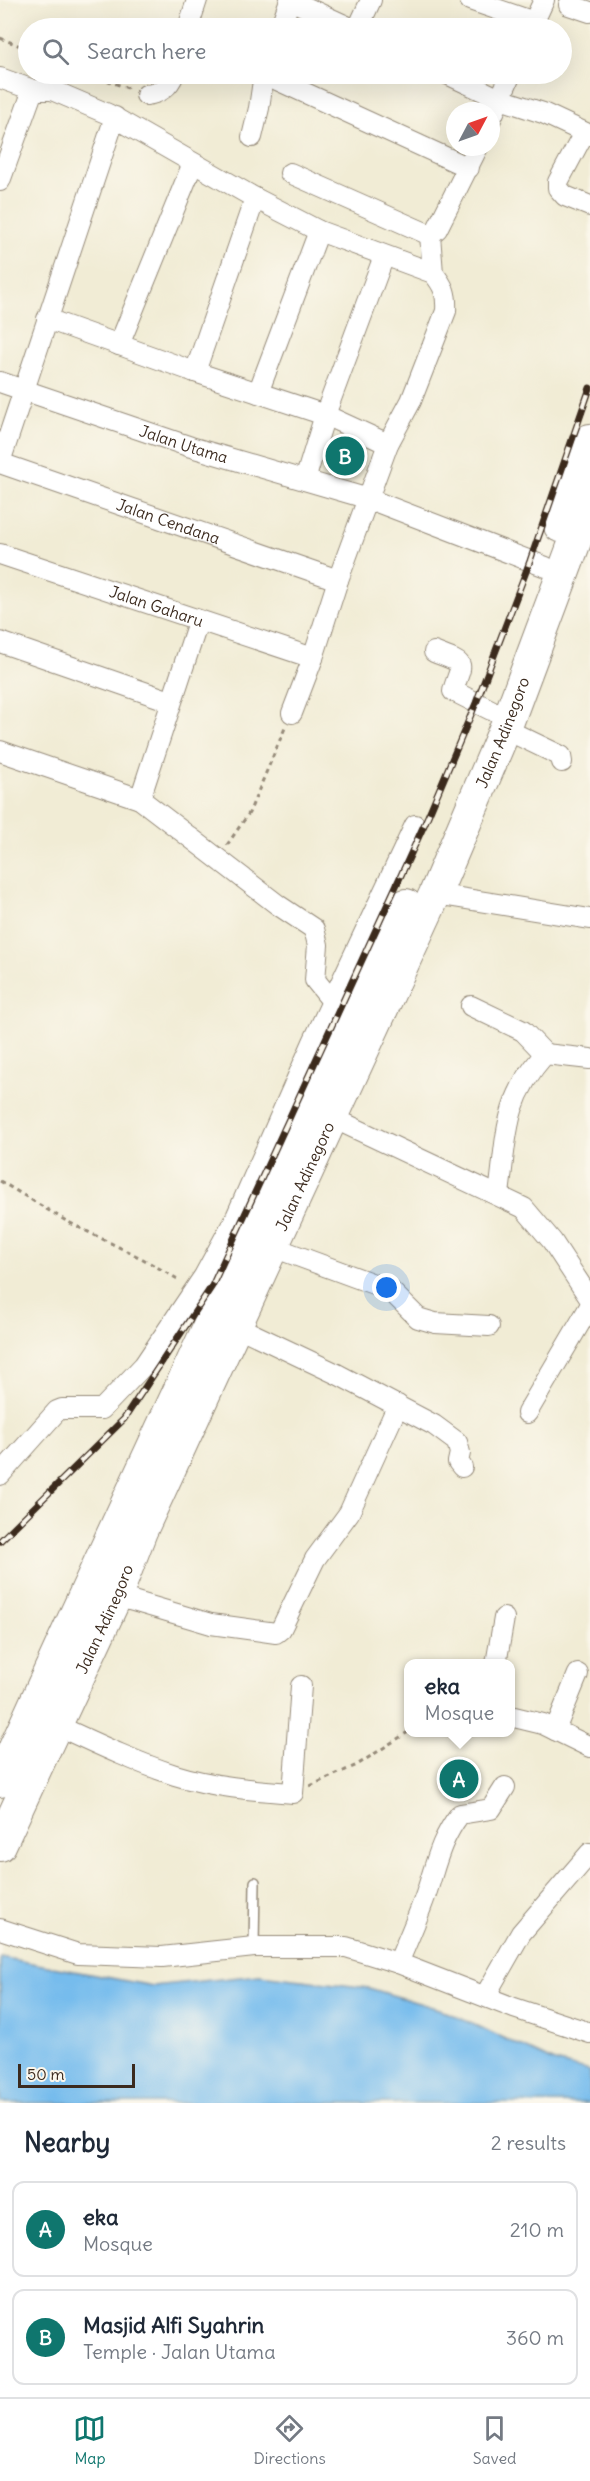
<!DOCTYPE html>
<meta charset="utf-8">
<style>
body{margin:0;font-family:Delius,sans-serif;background:#f2f2f3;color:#1f2937}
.compass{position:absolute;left:446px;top:102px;width:54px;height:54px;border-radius:50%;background:#fff;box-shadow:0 6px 24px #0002;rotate:49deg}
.scale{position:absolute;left:18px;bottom:15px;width:117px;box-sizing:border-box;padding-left:6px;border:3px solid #3b2a1e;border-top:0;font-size:16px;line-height:21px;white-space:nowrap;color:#3b2a1e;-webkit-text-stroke:4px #fbf7ec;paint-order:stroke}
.you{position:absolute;left:387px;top:1288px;width:21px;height:21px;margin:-15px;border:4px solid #fff;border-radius:50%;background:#1a73e8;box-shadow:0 0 0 9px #1a73e833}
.badge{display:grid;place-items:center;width:39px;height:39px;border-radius:50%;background:#0f766e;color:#fff;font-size:20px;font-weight:700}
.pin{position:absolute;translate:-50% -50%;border:3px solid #fff;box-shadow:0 2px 6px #0006}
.popup{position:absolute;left:404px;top:1659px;width:111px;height:78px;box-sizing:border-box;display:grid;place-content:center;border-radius:12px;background:#fff;filter:drop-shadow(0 2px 4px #0005);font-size:20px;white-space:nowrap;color:#747a83}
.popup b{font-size:22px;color:#1f2937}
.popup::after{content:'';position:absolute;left:50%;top:100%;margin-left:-12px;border:12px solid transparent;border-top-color:#fff}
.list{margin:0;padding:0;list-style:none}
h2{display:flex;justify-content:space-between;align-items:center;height:78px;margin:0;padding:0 24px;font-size:26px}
h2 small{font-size:20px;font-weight:400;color:#747a83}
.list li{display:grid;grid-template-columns:39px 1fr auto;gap:18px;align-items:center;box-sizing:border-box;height:96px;margin:0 12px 12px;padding:0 12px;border:2px solid #e0e1e3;border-radius:12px}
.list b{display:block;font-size:22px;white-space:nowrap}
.list p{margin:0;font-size:20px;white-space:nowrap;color:#747a83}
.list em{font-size:20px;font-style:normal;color:#747a83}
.icon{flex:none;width:33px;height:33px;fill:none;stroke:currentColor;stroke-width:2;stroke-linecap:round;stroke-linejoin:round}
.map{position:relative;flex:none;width:590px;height:2103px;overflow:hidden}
.search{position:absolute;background:#fff;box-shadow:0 6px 24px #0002;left:18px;right:18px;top:18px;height:66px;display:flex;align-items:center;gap:15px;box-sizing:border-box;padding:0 21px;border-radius:33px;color:#747a83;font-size:22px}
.sheet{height:294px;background:#fff}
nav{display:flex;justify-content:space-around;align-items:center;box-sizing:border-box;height:84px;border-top:2px solid #e0e1e3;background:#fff;font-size:16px;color:#747a83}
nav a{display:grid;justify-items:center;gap:3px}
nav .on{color:#0f766e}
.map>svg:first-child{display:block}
.water{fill:#76bced;stroke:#587386;stroke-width:1.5}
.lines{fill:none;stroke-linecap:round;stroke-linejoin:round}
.service-casing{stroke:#968b7a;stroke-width:12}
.minor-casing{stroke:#968b7a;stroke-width:22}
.trunk-casing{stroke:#968b7a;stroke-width:34}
.path{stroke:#968b7a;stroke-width:3;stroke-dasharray:4.5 4.5;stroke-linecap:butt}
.service{stroke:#fff;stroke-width:9}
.minor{stroke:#fff;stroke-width:20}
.trunk{stroke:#fff;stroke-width:32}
.rail-casing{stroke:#3b2a1e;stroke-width:7}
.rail{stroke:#fbf7ec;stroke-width:4.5;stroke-dasharray:14;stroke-linecap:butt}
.labels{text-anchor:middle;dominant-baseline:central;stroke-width:5;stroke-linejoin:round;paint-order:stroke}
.street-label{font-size:16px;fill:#3b2a1e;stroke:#fbf7ec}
</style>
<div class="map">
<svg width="590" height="2103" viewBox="0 0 590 2103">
<rect width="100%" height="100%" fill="#fbf7ec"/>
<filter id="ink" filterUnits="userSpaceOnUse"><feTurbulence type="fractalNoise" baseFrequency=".0167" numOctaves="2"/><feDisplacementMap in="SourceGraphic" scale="12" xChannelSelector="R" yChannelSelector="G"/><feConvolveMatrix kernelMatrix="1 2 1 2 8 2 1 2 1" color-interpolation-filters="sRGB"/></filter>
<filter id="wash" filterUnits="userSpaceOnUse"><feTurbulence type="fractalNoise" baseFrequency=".008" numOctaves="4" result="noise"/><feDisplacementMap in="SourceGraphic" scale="24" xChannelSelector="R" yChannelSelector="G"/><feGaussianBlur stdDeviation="1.35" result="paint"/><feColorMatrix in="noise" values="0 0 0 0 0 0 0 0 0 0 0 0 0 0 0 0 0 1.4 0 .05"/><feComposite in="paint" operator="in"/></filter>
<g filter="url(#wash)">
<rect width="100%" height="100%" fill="#f1ecd5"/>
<path class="water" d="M0,1957L153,1986L260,1975L369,1988L442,2010L555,2062L590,2071V2103H0Z"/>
</g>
<g filter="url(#ink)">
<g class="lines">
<g class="service-casing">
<path id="service" d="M254,1947L255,1882"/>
</g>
<g class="minor-casing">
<g id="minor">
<path d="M290,0L351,28"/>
<path d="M470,0L534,22"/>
<path d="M569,5L590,12"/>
<path d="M188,28L197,0"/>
<path d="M280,28L290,0"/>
<path d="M358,28L371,0"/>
<path d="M531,28L544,0"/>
<path d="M264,74L469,168"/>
<path d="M447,74L500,99L543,113L590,135"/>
<path d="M0,78L33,90H52L108,114L255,198L319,231L433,273C444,286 447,294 446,311L411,401L388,444L338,580L313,658L292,713"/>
<path d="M146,95C161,93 169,87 174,74"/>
<path d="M491,119L511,74"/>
<path d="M584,133L558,182V188L565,196L590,206"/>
<path d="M252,137L259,108L264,74"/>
<path d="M290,173L430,235L437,229L478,147"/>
<path d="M0,181L33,90"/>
<path d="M430,235L433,273"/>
<path d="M47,319L195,372L325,415L388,444"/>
<path d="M119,345L193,163"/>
<path d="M195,372L255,198"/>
<path id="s1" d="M0,382L191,447L369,499L546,567"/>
<path d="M258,393L319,231"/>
<path d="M0,462L115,117"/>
<path id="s2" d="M0,463L338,580"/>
<path d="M305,480L325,415L384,256"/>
<path id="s3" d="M0,554L313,658"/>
<path d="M0,642L170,701"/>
<path d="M434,652C469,666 462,660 453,691L491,710"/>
<path d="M505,729L561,756L562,762"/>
<path d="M0,751L140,799L278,905L314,929L318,945L315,980L332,1001"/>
<path d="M140,799L198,622"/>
<path d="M435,894L590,919"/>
<path d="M471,1006L523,1031L545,1054"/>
<path d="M333,1118L524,1208L552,1241L590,1299"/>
<path d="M499,1194C507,1137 503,1101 545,1054L590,1059"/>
<path d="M273,1247L390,1290L418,1318L435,1323L489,1326"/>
<path d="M236,1326L337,1374L434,1425L457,1442L460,1453L458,1462L462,1467"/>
<path d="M527,1413L590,1306"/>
<path d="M0,1475L57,1411L62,1409H102L144,1365L204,1276L236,1217L313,1042L415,825"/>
<path d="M116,1596L211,1624L276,1633L281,1629L315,1559L349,1513L398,1405"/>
<path d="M496,1664L504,1618"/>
<path d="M510,1716L543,1724L590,1747"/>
<path d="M56,1725C95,1743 135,1762 175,1775C213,1787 254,1790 293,1793L301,1686"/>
<path d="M555,1730L578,1674"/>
<path d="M0,1929L78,1954L162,1957L254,1947H346L398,1963L514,2008L590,2033"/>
<path d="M398,1963C408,1940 418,1917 426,1894C436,1864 440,1840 460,1814L491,1809L505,1787"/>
<path d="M485,1996L521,1933L590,1853"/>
</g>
</g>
<g class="trunk-casing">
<g id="trunk">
<path d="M560,526L590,440"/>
<path d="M0,1781C132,1487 270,1197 406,905"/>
<path id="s4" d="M0,1845L116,1596L141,1531L435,894L505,729L590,501"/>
</g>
</g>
<path class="path" d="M0,38L28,49
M90,74L130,89
M227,845L249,813L285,728
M0,1181L68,1222L143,1259L181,1281
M310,1786L357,1765L408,1732"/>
<use href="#service" class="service"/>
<use href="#minor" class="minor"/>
<use href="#trunk" class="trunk"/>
<g class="rail-casing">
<path id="rail" d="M0,1541L124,1419L212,1286L425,823L476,703L530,561L590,388"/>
</g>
<use href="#rail" class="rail"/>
</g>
</g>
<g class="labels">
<g class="street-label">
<text stroke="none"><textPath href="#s1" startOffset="194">Jalan Utama</textPath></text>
<text stroke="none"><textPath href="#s2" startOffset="178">Jalan Cendana</textPath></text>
<text stroke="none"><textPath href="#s3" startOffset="165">Jalan Gaharu</textPath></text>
<text stroke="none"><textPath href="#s4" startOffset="1221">Jalan Adinegoro</textPath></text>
<text stroke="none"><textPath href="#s4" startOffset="735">Jalan Adinegoro</textPath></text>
<text stroke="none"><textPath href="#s4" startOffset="249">Jalan Adinegoro</textPath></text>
</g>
</g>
</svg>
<svg class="compass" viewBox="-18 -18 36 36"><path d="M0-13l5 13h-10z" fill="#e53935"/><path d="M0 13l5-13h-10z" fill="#747a83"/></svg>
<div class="scale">50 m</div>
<div class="you"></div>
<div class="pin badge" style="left:459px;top:1779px">A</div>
<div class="popup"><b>eka</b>Mosque</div>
<div class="pin badge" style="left:345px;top:456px">B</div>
<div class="search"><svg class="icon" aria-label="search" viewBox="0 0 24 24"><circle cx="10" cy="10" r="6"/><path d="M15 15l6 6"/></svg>Search here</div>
</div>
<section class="sheet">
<h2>Nearby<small>2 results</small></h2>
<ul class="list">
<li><span class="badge">A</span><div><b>eka</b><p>Mosque</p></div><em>210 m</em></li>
<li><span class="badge">B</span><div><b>Masjid Alfi Syahrin</b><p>Temple · Jalan Utama</p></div><em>360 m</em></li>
</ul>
</section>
<nav>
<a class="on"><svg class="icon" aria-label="map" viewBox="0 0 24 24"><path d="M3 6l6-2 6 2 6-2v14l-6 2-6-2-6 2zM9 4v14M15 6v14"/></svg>Map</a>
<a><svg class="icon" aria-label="directions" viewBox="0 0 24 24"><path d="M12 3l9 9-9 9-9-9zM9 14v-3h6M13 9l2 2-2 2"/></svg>Directions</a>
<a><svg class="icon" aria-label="saved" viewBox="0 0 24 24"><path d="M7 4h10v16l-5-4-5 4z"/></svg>Saved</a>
</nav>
